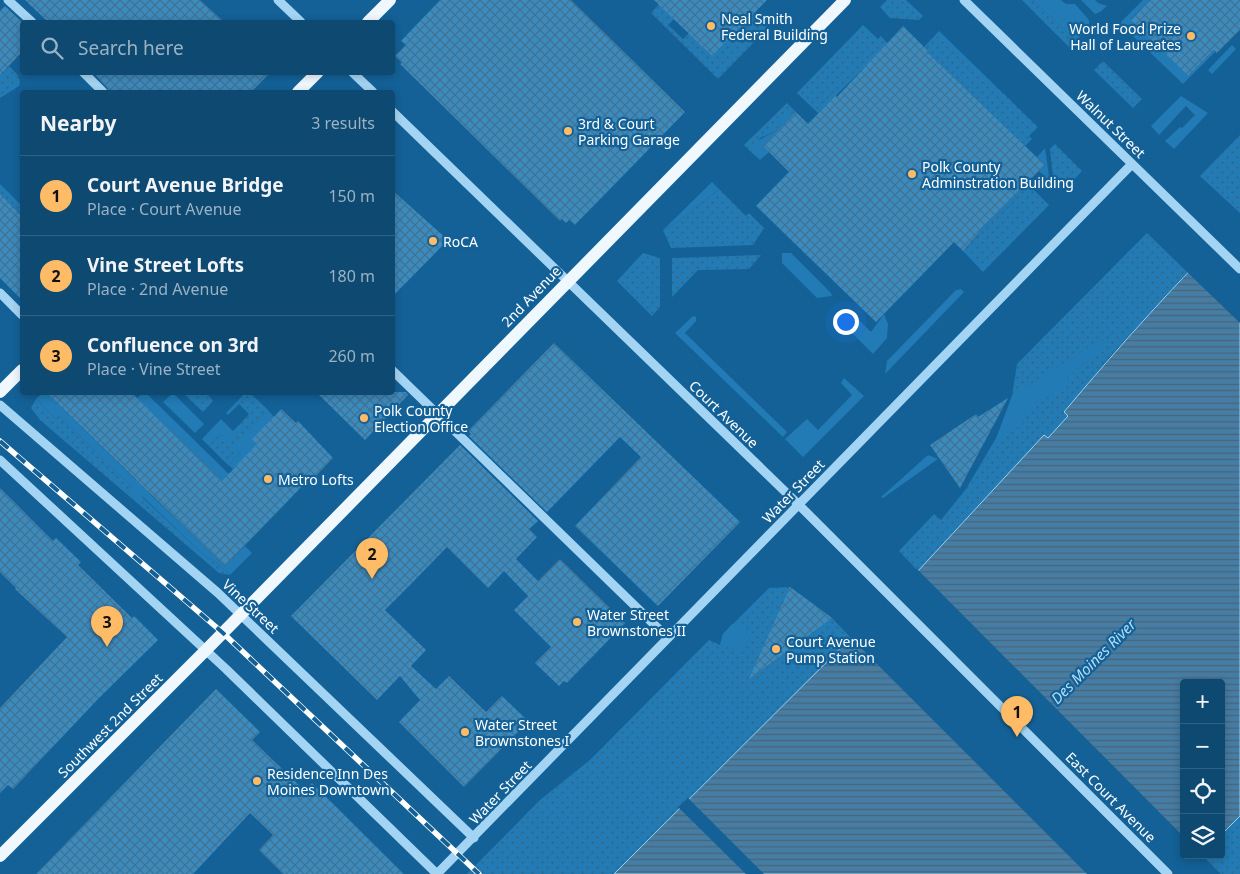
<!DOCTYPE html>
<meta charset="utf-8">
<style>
body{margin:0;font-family:"Noto Sans",sans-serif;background:#1c5379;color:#f1f3f6}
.controls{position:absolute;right:15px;bottom:15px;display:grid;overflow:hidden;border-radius:5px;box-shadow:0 2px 8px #0003}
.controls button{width:45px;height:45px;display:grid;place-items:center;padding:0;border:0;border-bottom:1px solid #2e6184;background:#0e4971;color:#f1f3f6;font:25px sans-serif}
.you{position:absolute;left:845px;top:321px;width:18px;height:18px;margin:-12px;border:4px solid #fff;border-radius:50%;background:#1a73e8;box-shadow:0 0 0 8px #1a73e833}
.badge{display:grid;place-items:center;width:32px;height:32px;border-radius:50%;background:#fb6;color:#111;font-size:16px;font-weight:700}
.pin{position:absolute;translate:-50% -41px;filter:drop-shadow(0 1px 2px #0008)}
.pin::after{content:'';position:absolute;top:26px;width:18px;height:15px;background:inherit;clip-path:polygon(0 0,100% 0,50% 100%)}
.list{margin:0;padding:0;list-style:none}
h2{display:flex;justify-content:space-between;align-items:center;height:65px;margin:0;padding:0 20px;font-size:21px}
h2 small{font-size:16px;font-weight:400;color:#9bb2c3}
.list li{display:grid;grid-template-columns:32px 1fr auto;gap:15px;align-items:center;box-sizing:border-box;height:80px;padding:0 20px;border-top:1px solid #2e6184}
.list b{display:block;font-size:19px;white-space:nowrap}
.list p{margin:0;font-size:16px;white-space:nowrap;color:#9bb2c3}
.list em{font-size:16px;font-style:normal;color:#9bb2c3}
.icon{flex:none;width:28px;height:28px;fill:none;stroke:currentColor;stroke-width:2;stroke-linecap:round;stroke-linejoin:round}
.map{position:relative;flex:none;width:1240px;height:874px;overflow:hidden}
.search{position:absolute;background:#0e4971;box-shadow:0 2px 8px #0003;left:20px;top:20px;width:375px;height:55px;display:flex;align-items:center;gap:12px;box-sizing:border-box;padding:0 18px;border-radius:5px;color:#9bb2c3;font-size:19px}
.panel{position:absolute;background:#0e4971;box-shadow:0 2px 8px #0003;left:20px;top:90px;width:375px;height:305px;border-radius:5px}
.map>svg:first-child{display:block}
.grass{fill:url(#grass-dots)}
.garden{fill:#227bb4}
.water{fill:url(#water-rules);stroke:#96d2f6}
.pier{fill:#136197}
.building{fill:url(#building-cross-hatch)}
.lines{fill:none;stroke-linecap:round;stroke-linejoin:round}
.minor{stroke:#a4d4f3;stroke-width:9}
.major{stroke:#f0f8ff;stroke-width:12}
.rail-casing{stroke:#fff;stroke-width:5.5}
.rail{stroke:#136197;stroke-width:4;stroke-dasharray:11;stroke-linecap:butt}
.poi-dot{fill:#fb6;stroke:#136197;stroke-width:2}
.labels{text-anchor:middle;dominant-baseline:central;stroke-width:4.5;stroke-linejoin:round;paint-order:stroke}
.poi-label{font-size:14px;fill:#fff;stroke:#136197;text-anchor:start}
.street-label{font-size:14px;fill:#fff;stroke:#136197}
.water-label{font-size:15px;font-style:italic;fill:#b0ddfa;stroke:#136197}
</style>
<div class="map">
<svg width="1240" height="874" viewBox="0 0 1240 874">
<defs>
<pattern id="grass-dots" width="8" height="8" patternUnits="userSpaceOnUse" patternTransform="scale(1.25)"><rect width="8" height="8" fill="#227bb4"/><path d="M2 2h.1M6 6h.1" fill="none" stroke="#376480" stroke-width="1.8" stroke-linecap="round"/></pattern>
<pattern id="water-rules" width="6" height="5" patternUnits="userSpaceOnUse" patternTransform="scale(1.25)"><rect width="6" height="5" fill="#467da4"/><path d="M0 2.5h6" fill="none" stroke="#496478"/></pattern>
<pattern id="building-cross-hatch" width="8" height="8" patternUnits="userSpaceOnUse" patternTransform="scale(1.25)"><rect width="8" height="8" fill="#3c8bbf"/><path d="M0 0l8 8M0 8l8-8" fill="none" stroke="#427291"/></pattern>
</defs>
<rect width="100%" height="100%" fill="#136197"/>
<path class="grass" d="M887,0H906L923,16L919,20L890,18L880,7Z
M1022,0H1033L1076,41L1070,48Z
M659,4L674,19L668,25L683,39L689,33L712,56L753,13L768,28L718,79L651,13Z
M863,25L878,39L881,36L887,43L886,46L818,113L797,93Z
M939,31L1038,127L1029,136L1032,139L1025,146L927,52L928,51L924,47Z
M1103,61L1142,99L1133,108L1094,70Z
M9,66C15,73 22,76 19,86L0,98V75Z
M787,103L796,112C784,114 781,121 776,131L760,138L751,152L744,145Z
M1240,135V213L1200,176Z
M1055,144L1082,171L1066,188L1053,176L1050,149Z
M1030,180L1037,186L1034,190L1049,205L983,272L963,251L979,234L978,232Z
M0,184L22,206V215L0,194Z
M719,189L746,216L749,213L764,228L753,245L671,248L663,230L679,221Z
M1147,233L1187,272L1106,361L1064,412L1068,416L1048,439L1044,436L918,571L899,551L934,514L941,520L966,489L999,433L1012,396L1017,364Z
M643,253L660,258V307L652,316L617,281Z
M761,255L749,269L698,270L672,297V258Z
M183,393H207L213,401L203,412Z
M250,393L268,410L234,446L240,453L228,465L209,446L221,434L230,442L245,427L241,423L249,414L239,404Z
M36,399L56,419L59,416L132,487L127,492L138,501L142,497L209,560L211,558L230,575L219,573L40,420L31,408Z
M790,587L832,618L851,638L614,874H467L540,800L590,760L709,640L720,645L723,634L769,588Z
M1240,816V874H1221L1202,855H1221V835Z"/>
<path class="garden" d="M1033,0H1061L1066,4H1075L1089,20V27L1076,41Z
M1081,0H1095L1098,3L1107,6L1100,12L1095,14Z
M1143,0H1150L1131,19L1135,24L1127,31L1119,24Z
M1140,29L1188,76L1214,50L1215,52L1183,84L1133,36Z
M1232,45L1236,49L1212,74L1208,70Z
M1181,96L1208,113L1174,149L1165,141L1180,127L1182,128L1195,115L1186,106L1159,135L1151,126Z
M796,112L763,146L769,152L760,160L751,152L755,142L776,131L783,115Z
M1045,148L1049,176L1047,179L1039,171L1045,165L1037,157Z
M712,182L719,189L679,221L663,230Z
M782,253H791L831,293L832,296L817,298L782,263Z
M961,289L964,292L885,374L887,361L956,290Z
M884,314L888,324L887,338L873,354L850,331V316L854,315L871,332Z
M693,316L696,317V321L685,333L787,432L783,437L675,333Z
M1102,339L1105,343L1067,378L1068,381L1020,419L1023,424L995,441L1012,396Z
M844,378L864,396L803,457L785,439L807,419L818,430L852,395L841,383Z
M246,392L250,393L228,415L226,413Z
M42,393H58L53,399L136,480L138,478L151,491L149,493L225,566L245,546L252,553L230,575L211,558L209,560L143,497L138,502L127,492L132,487L59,416L56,419L36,399Z
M143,393H146L231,476L224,483L137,398Z
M173,393L204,424L195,433L163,402Z
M268,410L274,417L259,446L233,469L228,465L240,453L233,446Z
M221,419L233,431L241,423L246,427L230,443L221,434L209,446L202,439Z
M928,455L938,459L883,498L881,497Z
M732,624L752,631L744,652L720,645L723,634Z"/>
<path class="water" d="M1240,219V816L1221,835V683H1184L1182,874H614L918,571L1044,435L1048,438L1068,416L1064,412C1120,345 1178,281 1240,219Z"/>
<path class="pier" d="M1240,216V323L1185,270Z
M917,569L1184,837V855L1203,856L1186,874H1087L849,636Z
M688,798L764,874H746L678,807Z"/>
<path class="building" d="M25,0H200L224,22H48Z
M440,0H571L685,112L575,225L569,220L566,223L562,219L560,221L400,64L402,63L395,56L406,45L401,41Z
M654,0H767L712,56Z
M1150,0H1240V30L1217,53L1214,50L1188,76L1131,20Z
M5,6L22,22V52L0,75V11Z
M903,26L928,51L927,52L1045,165L978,232L979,233L963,251L954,242L876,322L756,206L789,172L763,146L796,112L808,124L836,95L837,97Z
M98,72H271L251,92H109L107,88L96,76Z
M392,190L448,240L392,297Z
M0,194L22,216V300L0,278Z
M554,343L740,522L658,606L575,526L641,457L620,437L547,512L469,436L471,434L468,431Z
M46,392H131L222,481L257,444L252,439L281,409L296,423L298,421L333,458L313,479L311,477L225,566Z
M316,392H406L408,395L365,440Z
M1008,398L960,488L930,445L976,414L978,417Z
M460,445L538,521L529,529L537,537L516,559L538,581L560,559L625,623L567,683L564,681L559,686L535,663L551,647L514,610L528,596L504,571L488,588L447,547L412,583L385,610L426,650L411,666L436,689L449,676L486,712L502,696L526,719L521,725L523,727L464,787L399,722L420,700L400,676L377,700L291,616Z
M0,488L53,541L56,538L81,562L78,565L132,618L134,616L158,640L99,698L13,789L8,785L0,793V708L67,637L15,589L16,588L0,572Z
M790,587L832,618L749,679Z
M216,689L260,732L252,740L305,791L312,783L404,874H283L259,850L273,835L250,813L193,874H36Z"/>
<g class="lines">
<path class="minor" d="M8,0L32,22
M278,0L301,22
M964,0L1240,269
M83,72L103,92
M352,72L373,92
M392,111L799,505L1168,874
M0,293L22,315
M392,370L668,638
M0,405L218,593L474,838
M0,460L226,669L437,874
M437,874L1132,164"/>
<path class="major" d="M368,22L390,0
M298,92L318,72
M0,392L22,370
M0,856L206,650L845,0"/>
<g class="rail-casing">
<path id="rail" d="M0,441L223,633L479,874"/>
</g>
<use href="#rail" class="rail"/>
</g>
<g class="poi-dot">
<circle cx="711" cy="26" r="5"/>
<circle cx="1191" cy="36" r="5"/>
<circle cx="568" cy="131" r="5"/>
<circle cx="912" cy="174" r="5"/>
<circle cx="433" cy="241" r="5"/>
<circle cx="364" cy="418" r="5"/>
<circle cx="268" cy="479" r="5"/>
<circle cx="577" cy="622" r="5"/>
<circle cx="776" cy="649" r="5"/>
<circle cx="465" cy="732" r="5"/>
<circle cx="257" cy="781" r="5"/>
</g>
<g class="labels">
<g class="poi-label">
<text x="721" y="18">Neal Smith<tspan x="721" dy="16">Federal Building</tspan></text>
<text x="1181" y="28" text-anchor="end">World Food Prize<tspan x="1181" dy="16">Hall of Laureates</tspan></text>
<text x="578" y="123">3rd &amp; Court<tspan x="578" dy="16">Parking Garage</tspan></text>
<text x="922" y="166">Polk County<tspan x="922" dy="16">Adminstration Building</tspan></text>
<text x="443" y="241">RoCA</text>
<text x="374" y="410">Polk County<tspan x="374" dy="16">Election Office</tspan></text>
<text x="278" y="479">Metro Lofts</text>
<text x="587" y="614">Water Street<tspan x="587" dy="16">Brownstones II</tspan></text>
<text x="786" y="641">Court Avenue<tspan x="786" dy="16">Pump Station</tspan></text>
<text x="475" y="724">Water Street<tspan x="475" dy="16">Brownstones I</tspan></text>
<text x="267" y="773">Residence Inn Des<tspan x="267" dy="16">Moines Downtown</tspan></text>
</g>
<g class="street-label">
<text transform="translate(1111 124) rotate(44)">Walnut Street</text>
<text transform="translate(531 296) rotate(-46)">2nd Avenue</text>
<text transform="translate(724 414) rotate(44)">Court Avenue</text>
<text transform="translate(793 491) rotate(-46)">Water Street</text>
<text transform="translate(251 606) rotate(43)">Vine Street</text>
<text transform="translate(110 725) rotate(-45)">Southwest 2nd Street</text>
<text transform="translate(500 792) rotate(-46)">Water Street</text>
<text transform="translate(1111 797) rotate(45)">East Court Avenue</text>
</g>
<g class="water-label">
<text transform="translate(1093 661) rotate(-45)">Des Moines River</text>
</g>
</g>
</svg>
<div class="controls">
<button>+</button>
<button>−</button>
<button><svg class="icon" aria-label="locate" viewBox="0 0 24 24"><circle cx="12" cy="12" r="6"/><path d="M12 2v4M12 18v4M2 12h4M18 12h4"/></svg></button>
<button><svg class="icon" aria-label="layers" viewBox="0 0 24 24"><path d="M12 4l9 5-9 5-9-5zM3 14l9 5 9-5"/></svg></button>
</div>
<div class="you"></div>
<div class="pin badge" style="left:1017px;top:737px">1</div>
<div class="pin badge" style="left:372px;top:579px">2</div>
<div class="pin badge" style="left:107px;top:647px">3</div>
<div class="search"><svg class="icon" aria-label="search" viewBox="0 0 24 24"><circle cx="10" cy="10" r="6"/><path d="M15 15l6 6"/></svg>Search here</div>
<section class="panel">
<h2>Nearby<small>3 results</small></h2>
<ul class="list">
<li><span class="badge">1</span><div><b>Court Avenue Bridge</b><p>Place · Court Avenue</p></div><em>150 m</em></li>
<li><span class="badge">2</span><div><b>Vine Street Lofts</b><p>Place · 2nd Avenue</p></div><em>180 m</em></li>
<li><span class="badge">3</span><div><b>Confluence on 3rd</b><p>Place · Vine Street</p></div><em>260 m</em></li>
</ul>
</section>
</div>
